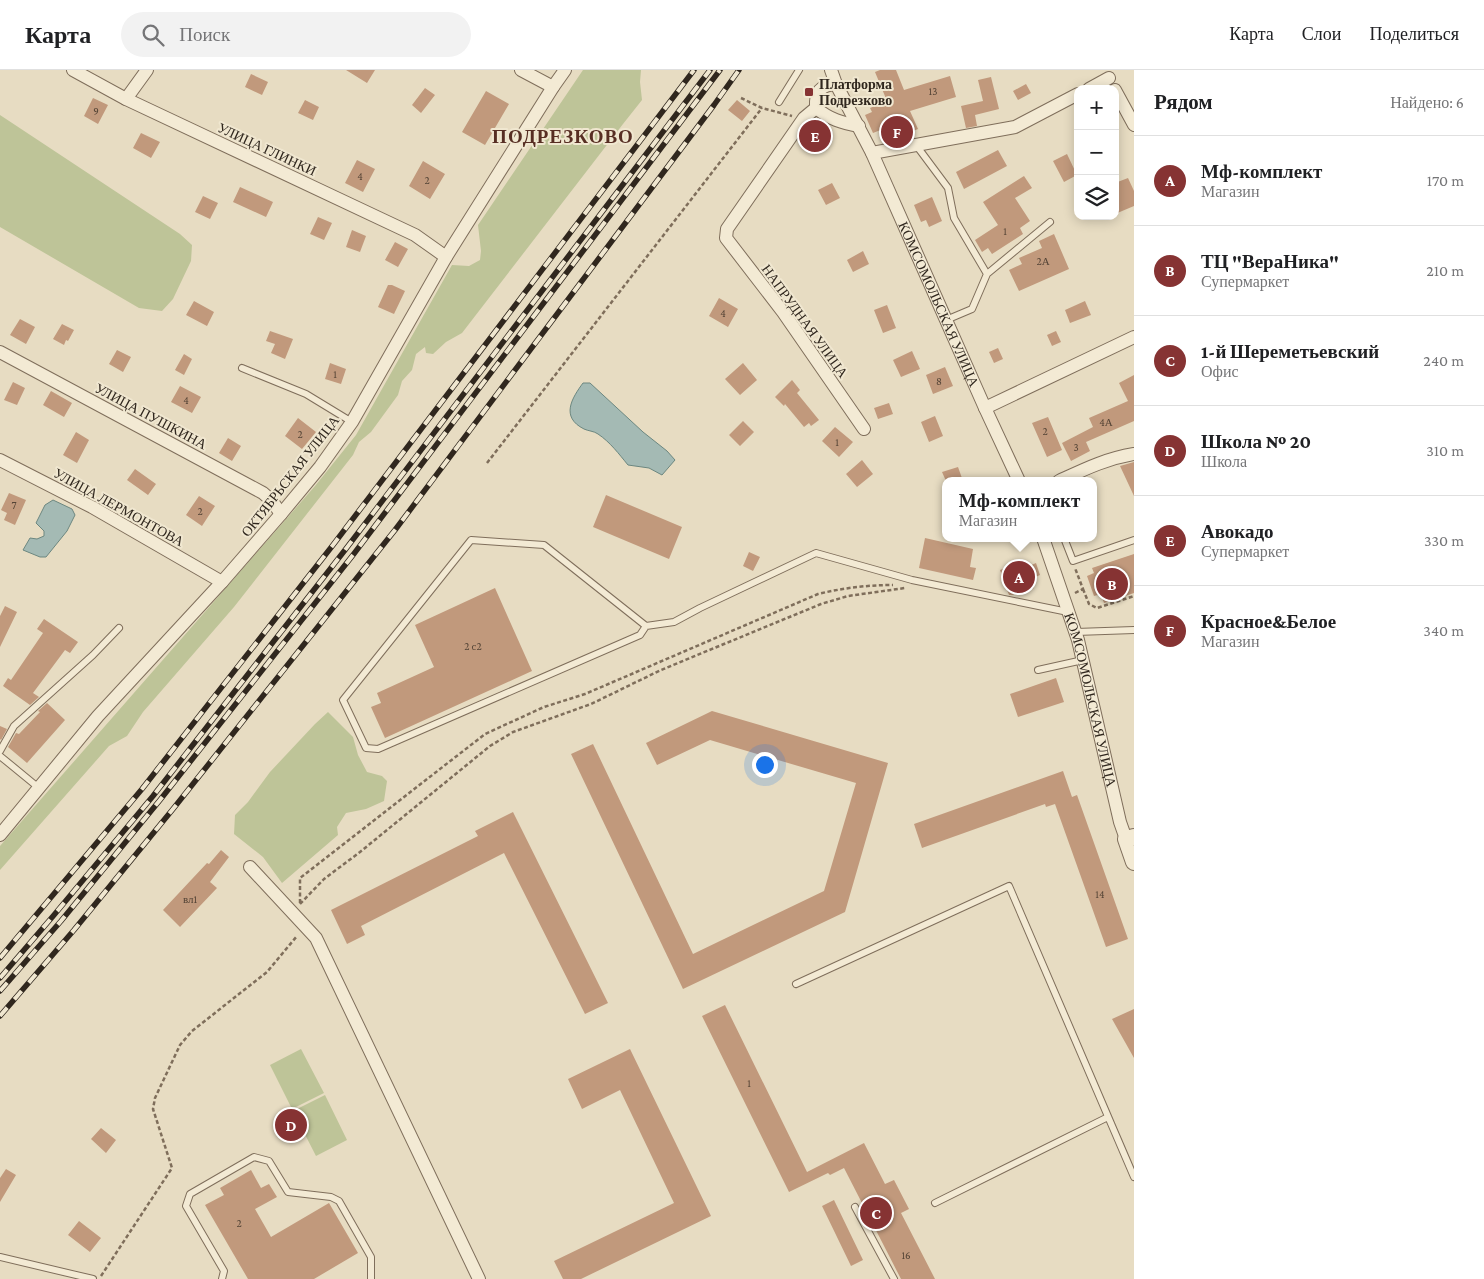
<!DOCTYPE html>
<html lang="ru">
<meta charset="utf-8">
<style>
body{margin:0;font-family:"Crimson Pro",serif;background:#f2f2f2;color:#202124}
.controls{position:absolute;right:15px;top:15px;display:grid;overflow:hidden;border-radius:10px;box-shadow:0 2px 12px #0003}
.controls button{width:45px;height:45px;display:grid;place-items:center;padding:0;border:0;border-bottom:1px solid #e0e0e0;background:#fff;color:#202124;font:25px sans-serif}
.you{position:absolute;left:764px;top:694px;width:18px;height:18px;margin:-12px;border:4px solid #fff;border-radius:50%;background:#1a73e8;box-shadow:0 0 0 8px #1a73e833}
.badge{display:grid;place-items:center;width:32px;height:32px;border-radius:50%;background:#863333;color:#fff;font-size:16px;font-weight:700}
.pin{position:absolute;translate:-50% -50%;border:2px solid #fff;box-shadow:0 1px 5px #0006}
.popup{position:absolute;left:942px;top:407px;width:155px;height:65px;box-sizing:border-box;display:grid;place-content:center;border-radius:10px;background:#fff;filter:drop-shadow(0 1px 4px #0005);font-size:16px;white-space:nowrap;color:#757577}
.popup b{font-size:19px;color:#202124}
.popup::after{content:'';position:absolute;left:50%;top:100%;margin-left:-10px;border:10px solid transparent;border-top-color:#fff}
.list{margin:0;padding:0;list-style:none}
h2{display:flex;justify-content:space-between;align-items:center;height:65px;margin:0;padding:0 20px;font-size:21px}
h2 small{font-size:16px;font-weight:400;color:#757577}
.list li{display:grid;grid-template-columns:32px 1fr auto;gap:15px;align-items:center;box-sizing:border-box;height:90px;padding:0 20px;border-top:1px solid #e0e0e0}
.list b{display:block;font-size:19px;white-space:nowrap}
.list p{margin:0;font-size:16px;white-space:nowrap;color:#757577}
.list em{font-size:16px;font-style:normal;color:#757577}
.icon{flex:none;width:28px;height:28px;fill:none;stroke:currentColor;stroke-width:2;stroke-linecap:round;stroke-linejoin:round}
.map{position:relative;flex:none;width:1134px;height:1209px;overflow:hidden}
header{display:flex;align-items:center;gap:30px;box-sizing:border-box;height:70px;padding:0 25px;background:#fff;border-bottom:1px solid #e0e0e0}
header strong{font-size:24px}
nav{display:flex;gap:28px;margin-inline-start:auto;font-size:18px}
.search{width:350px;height:45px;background:#f2f2f2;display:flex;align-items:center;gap:12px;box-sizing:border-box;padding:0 18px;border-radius:28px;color:#757577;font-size:19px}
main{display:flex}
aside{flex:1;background:#fff}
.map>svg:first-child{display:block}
.green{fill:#bec498}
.water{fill:#a4bab4;stroke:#6c8780}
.building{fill:#c1997c}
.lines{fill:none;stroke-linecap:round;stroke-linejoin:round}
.service-casing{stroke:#7f6e5b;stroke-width:8}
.minor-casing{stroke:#7f6e5b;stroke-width:14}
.tertiary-casing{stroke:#7f6e5b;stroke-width:18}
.path{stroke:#7f6e5b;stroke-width:2.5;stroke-dasharray:4 2.5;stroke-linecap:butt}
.service{stroke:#f3ead4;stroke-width:6}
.minor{stroke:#f3ead4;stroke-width:12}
.tertiary{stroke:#f3ead4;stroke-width:16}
.rail-casing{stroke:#30271e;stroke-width:5.5}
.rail{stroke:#f0e7d0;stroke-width:4;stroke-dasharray:11;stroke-linecap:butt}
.poi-dot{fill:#863333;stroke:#f0e7d0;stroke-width:2}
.labels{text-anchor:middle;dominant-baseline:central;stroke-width:4;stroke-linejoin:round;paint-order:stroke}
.number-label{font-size:11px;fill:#544436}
.poi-label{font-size:14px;font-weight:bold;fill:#30271e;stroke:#f0e7d0;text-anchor:start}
.street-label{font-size:14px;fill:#30271e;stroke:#f0e7d0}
.district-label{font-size:19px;font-weight:bold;letter-spacing:1px;fill:#572e23;stroke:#f0e7d0}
</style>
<header>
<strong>Карта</strong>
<div class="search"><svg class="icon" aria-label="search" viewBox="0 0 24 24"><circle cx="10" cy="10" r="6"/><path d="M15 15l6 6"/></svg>Поиск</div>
<nav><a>Карта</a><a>Слои</a><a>Поделиться</a></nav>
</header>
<main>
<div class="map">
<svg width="1134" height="1209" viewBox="0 0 1134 1209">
<rect width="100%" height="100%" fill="#e7dcc2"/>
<path class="green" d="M583,0H641L640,12L642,30L623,54L462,263L446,272L433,284L426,283L425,277L416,284L412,300L402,311L398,325L371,362L359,372L353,385L234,537L143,642L127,666L109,676L0,800V776L315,416L356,365L452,195L469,196L480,190L481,181L478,155Z
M0,45L180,164L192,175L191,191L173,229L162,241L139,238L0,157Z
M328,642L353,667L358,685L367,702L382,706L387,711L384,731L366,739L346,743L337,757L338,765L282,813L263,787L234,764L235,745L248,732L270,702L315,654Z
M301,979L324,1023L292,1039L270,995Z
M325,1025L347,1070L316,1086L293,1041Z"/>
<path class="water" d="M583,313H590L643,362L667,381L675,390L662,405L649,398L628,395C619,384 610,372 598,364C594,361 588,361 584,359C560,347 572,328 583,313Z
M53,430L72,439L75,445L67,461L46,487H40L23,480L30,468L37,469L44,466V461L36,453L45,435Z"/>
<path class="building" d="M346,0H375L367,13Z
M880,0H896L904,20L950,6L956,27L910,41L918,59L893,69L888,57L873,63L865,45L872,42L870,38L887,31L875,2Z
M251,4L268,12L262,25L245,17Z
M991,7L999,39L975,45L977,56L966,58L961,36L983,31L978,10Z
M1026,14L1031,23L1018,30L1013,21Z
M425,18L435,25L421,43L412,35Z
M486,21L509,34L485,75L462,62Z
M93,28L108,35L98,54L84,46Z
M305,30L319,37L313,50L298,43Z
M737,30L750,41L742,51L728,40Z
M810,58L824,62L820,75L806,70Z
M141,63L160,72L151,88L133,78Z
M998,80L1007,96L964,119L956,102Z
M1067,84L1077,105L1064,112L1053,91Z
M357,90L375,99L363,122L345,113Z
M423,91L445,104L430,129L409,116Z
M1024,106L1032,118L1015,128L1030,151L1020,158L1023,164L992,184L988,178L982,182L975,170L998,155L983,132Z
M1128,108L1134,121V136L1115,144V113Z
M832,113L840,128L826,135L818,120Z
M240,117L273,132L266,147L233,132Z
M203,126L218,133L210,149L195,142Z
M932,127L942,151L929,157L926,150L921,152L914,135Z
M318,147L332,153L324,170L310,164Z
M352,160L366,166L360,182L346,177Z
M1054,164L1069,199L1019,221L1009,200L1022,194L1019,188L1042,178L1039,171Z
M395,172L408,179L398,197L385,190Z
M863,181L869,194L853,202L847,190Z
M388,215H392L405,221L394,244L378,237Z
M719,228L738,239L728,257L709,246Z
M194,231L214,242L207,256L186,245Z
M1085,231L1091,245L1070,253L1065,240Z
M887,235L896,258L883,263L874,240Z
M20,249L35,257L26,274L10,265Z
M62,254L74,260L68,271L66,270L64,275L53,269Z
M270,261L293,269L285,289L271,283L275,274L266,271Z
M1056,261L1061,272L1052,276L1047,265Z
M998,278L1003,289L994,293L989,282Z
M117,280L131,287L123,302L109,294Z
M912,281L920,299L901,307L893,290Z
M184,284L192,289L184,305L175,300Z
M330,293L346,299L341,314L325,309Z
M743,293L757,310L740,325L725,309Z
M945,297L953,316L933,324L926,305Z
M1134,305V351L1086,372L1090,381L1071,391L1062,373L1093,357L1089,348L1128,331L1119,313Z
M792,310L800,320L797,323L819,350L811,356L809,353L804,357L785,334L784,336L775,327Z
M13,312L25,318L17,335L4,330Z
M180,316L201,327L192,343L171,332Z
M51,321L72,333L64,347L43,335Z
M889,333L893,344L878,349L874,338Z
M935,346L943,366L929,372L921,352Z
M1048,347L1062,380L1047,387L1032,353Z
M298,348L316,362L302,379L285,366Z
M743,351L754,362L740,376L729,365Z
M835,357L853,372L839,387L822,371Z
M76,362L89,370L77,393L63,385Z
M228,368L241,376L232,391L219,383Z
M862,390L873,404L857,417L846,404Z
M1134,392V426L1120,396Z
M958,397L963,411H946L942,402Z
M135,399L156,414L148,425L127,410Z
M9,423L26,430L15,455L4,450L7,443L1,440Z
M606,425L682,457L669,489L593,457Z
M199,426L215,436L202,456L186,445Z
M925,468L973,479L970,497L976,498L973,510L919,498Z
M749,482L760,487L753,501L743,496Z
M1134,484V523L1104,533L1101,524L1094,526L1087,506L1094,503L1092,498Z
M1024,491L1027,497L1036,493L1040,505L1031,509L1034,518L1012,525H1009L1000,500Z
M495,518L532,601L385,668L371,637L381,633L377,623L434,597L415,555Z
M5,536L17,542L0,577V546Z
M44,549L78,572L70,583L65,580L33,623L39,627L30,635L3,616L8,608L11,610L43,563L37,559Z
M1056,608L1064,632L1018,647L1010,624Z
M47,633L65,650L27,693L8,677L16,663L19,664L40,642L38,641Z
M712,641L888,693L845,842L683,919L571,684L593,674L693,884L824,821L856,713L710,670L657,695L646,673Z
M0,656L7,659L1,670L0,669Z
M1063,701L1072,727L1077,725L1128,869L1106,877L1055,734L1046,737L1045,734L922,778L914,754Z
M513,742L608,933L585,944L504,783L361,856L365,865L347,874L331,840L478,766L475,761Z
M221,780L229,787L210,812L217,818L180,857L163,840L207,793L209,794Z
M725,935L807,1102L864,1073L885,1114L894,1110L909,1139L901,1143L935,1209H901L844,1098L830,1105L828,1103L789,1122L702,946Z
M1134,939V988L1112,949Z
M630,979L711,1146L581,1209H563L554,1191L674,1133L620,1020L582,1039L568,1009Z
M101,1058L116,1070L106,1083L91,1069Z
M6,1099L16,1105L0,1132V1108Z
M251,1100L261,1118L269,1114L277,1127L255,1139L271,1167L329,1133L358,1183L314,1209H248L205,1135L224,1125L220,1118Z
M834,1130L863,1190L851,1196L822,1136Z
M79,1151L101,1168L90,1182L68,1165Z"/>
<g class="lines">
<g class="service-casing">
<path id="service" d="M779,32L799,0
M916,75L948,118L954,148L987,204
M946,250L972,239L987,204L1050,152
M242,298L306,324L352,352
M1064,468L1073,491L1134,470
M646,556L640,565L378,679L366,678L343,630L471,470L544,475L646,556L674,552L700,538L816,483L912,510L1068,542
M1076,562L1134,560
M1038,600L1083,590
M0,681L14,656L93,585L119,558
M0,686L39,718
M796,914L1009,816L1134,1107
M935,1133L1108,1047
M855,1137L894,1209
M0,1187L93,1209
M222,1209L224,1201L186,1136L190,1124L254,1087L269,1091L288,1122L331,1127L339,1131L371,1187V1209"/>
</g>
<g class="minor-casing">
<g id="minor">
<path d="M73,0L126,29L415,165L446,187"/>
<path d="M521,0L553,17"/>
<path id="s1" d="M831,0L836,14L872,83L985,338L1019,411"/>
<path d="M836,14C820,15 815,22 816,38C829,49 842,53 859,56"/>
<path d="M1089,19L1109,8"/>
<path d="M1115,20L1134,55"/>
<path d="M126,29L147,0"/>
<path d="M816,38L804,48L727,159L726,168L783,242L864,359"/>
<path d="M872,83L1015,57L1078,24"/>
<path d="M0,282L263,423L272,431L281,444"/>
<path d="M985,338L1134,267"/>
<path d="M0,390L92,437L222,512"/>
<path d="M1059,411C1085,399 1105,389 1134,384"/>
<path id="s2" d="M1043,468L1078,570L1120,752L1126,769"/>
<path d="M0,765L98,646L222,512L281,444L320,397L352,352L446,187L553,17L565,0"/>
<path d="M250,797L316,868L479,1209"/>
</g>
</g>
<g class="tertiary-casing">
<path id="tertiary" d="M1134,767L1126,769L1134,792"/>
</g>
<path class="path" d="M741,28L762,38L792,46
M487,393L762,38
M1083,519L1089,534L1097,538L1134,526
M1075,523L1083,519L1075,498
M300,833V808L485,664L544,637L585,624L818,524C843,518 867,515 893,515
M300,834L324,809L360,782L490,676L513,662L591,634L661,600L821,534L848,526L905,518
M101,1206L172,1098L153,1039L155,1028L180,975L192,961L267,902L297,866"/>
<use href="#service" class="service"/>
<use href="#minor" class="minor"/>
<use href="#tertiary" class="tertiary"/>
<g class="rail-casing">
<path id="rail" d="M0,888L142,719L333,475L694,0
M0,908L54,845L153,726L345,480L710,0
M0,921L61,851L160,730L353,485L720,0
M0,946L74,860L173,739L395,460L714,35L739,0"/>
</g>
<use href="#rail" class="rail"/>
</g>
<rect class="poi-dot" x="804" y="17" width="10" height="10" rx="2.5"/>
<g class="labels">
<g class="number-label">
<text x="933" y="21">13</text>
<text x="96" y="41">9</text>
<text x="360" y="106">4</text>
<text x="427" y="110">2</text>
<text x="1005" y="161">1</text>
<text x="1043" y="191">2А</text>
<text x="723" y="243">4</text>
<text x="335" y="304">1</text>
<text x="939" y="311">8</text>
<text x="186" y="330">4</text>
<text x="1106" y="352">4А</text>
<text x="1045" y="361">2</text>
<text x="300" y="364">2</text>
<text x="837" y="372">1</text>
<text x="1076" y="377">3</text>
<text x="14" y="435">7</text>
<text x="200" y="441">2</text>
<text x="473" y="576">2 с2</text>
<text x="1100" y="824">14</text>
<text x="190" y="829">вл1</text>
<text x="749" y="1013">1</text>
<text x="239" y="1153">2</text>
<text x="906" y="1185">16</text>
</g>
<g class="poi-label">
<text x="819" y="14">Платформа<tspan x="819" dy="16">Подрезково</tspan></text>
</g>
<g class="street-label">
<text transform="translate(267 79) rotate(25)">УЛИЦА ГЛИНКИ</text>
<text stroke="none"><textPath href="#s1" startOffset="258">КОМСОМОЛЬСКАЯ УЛИЦА</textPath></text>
<text transform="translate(805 251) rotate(54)">НАПРУДНАЯ УЛИЦА</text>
<text transform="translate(151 346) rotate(28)">УЛИЦА ПУШКИНА</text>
<text transform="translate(290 406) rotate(-52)">ОКТЯБРЬСКАЯ УЛИЦА</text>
<text transform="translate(119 437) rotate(29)">УЛИЦА ЛЕРМОНТОВА</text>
<text stroke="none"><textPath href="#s2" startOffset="169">КОМСОМОЛЬСКАЯ УЛИЦА</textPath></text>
</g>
<g class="district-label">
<text x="563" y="66">ПОДРЕЗКОВО</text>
</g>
</g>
</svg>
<div class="controls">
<button>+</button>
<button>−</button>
<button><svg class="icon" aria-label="layers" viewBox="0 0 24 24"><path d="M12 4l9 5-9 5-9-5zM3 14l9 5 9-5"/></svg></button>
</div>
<div class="you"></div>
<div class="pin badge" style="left:1019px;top:507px">A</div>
<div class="popup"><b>Мф-комплект</b>Магазин</div>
<div class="pin badge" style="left:1112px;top:514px">B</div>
<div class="pin badge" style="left:876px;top:1143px">C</div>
<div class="pin badge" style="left:291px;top:1055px">D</div>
<div class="pin badge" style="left:815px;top:66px">E</div>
<div class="pin badge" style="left:897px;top:62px">F</div>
</div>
<aside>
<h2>Рядом<small>Найдено: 6</small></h2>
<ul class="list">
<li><span class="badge">A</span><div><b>Мф-комплект</b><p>Магазин</p></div><em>170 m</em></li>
<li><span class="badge">B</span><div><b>ТЦ &quot;ВераНика&quot;</b><p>Супермаркет</p></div><em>210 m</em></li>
<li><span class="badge">C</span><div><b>1-й Шереметьевский</b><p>Офис</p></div><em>240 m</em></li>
<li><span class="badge">D</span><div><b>Школа № 20</b><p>Школа</p></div><em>310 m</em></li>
<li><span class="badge">E</span><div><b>Авокадо</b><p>Супермаркет</p></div><em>330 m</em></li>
<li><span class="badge">F</span><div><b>Красное&amp;Белое</b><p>Магазин</p></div><em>340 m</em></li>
</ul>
</aside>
</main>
